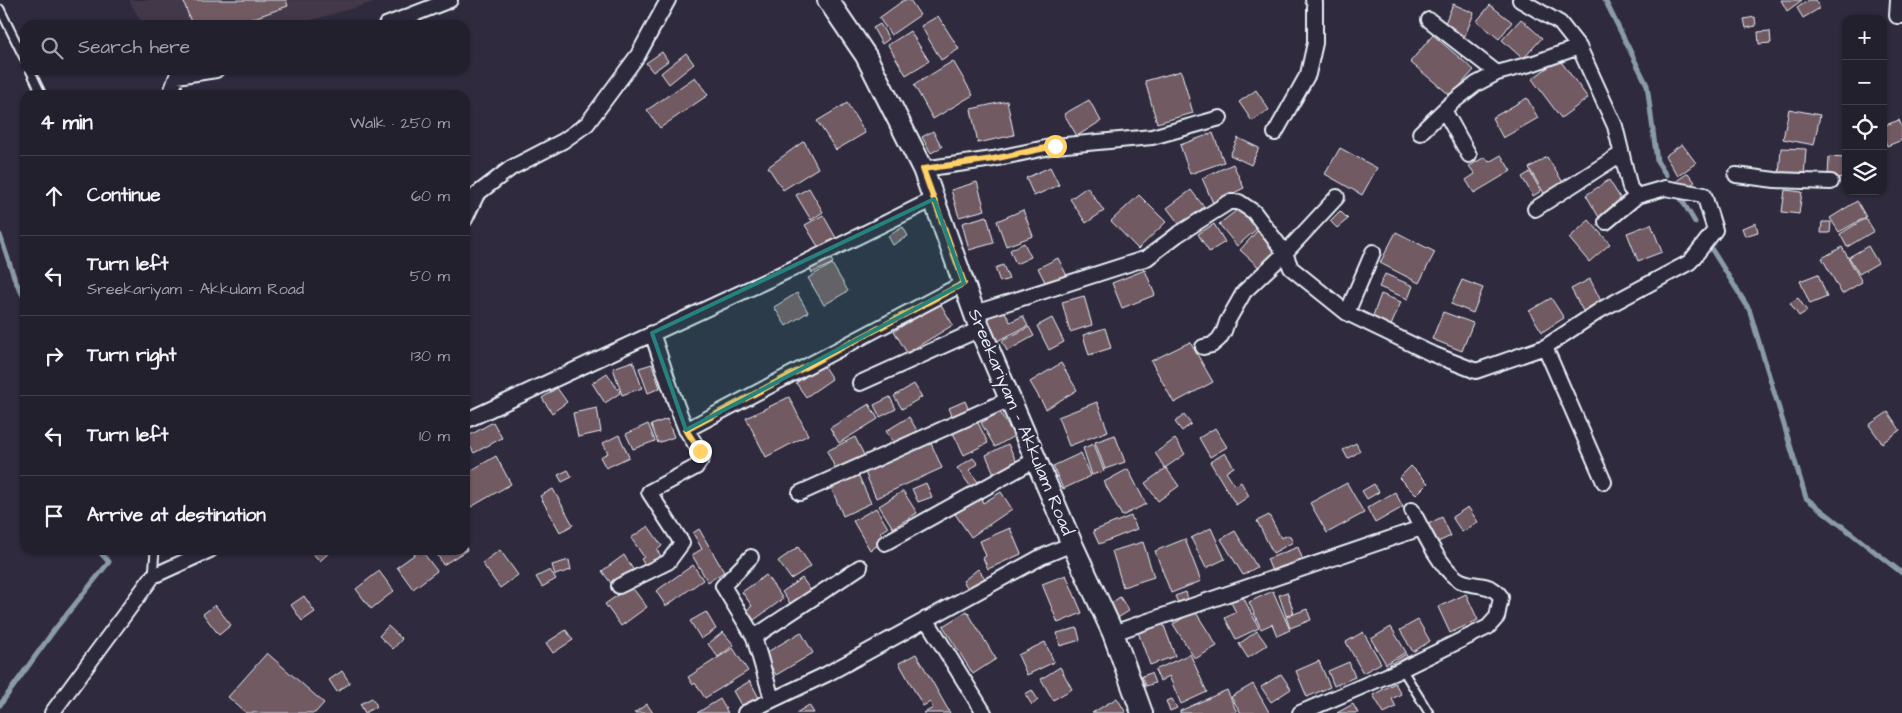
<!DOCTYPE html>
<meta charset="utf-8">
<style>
body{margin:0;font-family:"Architects Daughter",sans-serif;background:#2b2836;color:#f1f3f6}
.controls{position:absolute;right:15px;top:15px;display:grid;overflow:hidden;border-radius:10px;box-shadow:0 1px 4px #0004}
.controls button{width:45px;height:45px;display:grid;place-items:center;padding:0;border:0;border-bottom:1px solid #403e4a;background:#23202e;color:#f1f3f6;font:25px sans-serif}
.stop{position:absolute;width:15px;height:15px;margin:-11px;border:4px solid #ffd166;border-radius:50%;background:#fff}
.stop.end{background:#ffd166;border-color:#fff;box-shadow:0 1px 5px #0008}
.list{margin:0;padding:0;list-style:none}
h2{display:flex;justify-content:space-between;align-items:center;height:65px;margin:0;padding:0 20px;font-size:21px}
h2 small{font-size:16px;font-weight:400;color:#a3a3aa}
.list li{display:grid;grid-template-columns:32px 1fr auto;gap:15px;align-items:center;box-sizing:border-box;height:80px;padding:0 20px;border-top:1px solid #403e4a}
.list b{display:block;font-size:19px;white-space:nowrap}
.list p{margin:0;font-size:16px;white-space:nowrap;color:#a3a3aa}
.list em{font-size:16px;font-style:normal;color:#a3a3aa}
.icon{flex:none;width:28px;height:28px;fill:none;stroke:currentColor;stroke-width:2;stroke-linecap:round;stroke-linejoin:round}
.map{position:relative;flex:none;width:1902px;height:713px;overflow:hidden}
.search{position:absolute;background:#23202e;box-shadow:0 1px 4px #0004;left:20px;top:20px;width:450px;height:55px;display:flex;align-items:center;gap:12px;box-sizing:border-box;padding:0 18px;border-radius:15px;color:#a3a3aa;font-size:19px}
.panel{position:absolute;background:#23202e;box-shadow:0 1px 4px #0004;left:20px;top:90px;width:450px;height:465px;border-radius:15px}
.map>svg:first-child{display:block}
.built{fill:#433848}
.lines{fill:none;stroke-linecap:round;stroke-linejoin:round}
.stream{stroke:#899ba8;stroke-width:5}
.building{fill:#725a62;stroke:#e8f1f8}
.lane-casing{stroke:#e8f1f8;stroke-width:11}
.street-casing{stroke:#e8f1f8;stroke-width:18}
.secondary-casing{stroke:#e8f1f8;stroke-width:24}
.lane{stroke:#2f2a3d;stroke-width:7}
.street{stroke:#2f2a3d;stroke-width:14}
.secondary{stroke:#2f2a3d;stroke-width:20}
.route{stroke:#ffd166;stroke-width:6}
.marked{fill:#25827c;fill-opacity:0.2;stroke:#25827c;stroke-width:4;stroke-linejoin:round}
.labels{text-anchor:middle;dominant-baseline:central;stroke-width:4.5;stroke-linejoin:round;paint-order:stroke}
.street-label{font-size:18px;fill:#e8f1f8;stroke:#2f2a3d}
</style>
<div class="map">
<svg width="1902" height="713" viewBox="0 0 1902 713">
<rect width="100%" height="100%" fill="#2f2a3d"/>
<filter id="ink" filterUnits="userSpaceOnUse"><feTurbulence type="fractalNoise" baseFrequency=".02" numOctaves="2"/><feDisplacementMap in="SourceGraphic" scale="10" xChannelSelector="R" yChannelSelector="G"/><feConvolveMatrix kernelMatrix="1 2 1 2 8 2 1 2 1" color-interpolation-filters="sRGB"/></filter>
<g filter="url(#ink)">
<path class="built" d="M129,0H382L294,25H143Z"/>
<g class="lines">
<path class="stream" d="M1605,0L1647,85L1657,161L1666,175
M1680,197L1695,222
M0,235L15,280L25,299
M1709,245L1749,309L1806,498L1902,573
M0,705L55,629L109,562L98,550"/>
</g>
<path class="building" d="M183,0H286L288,6L234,25H231L230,21L219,25H192Z
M904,0H910L920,15L891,35L879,18Z
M1781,0H1802L1787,11Z
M1809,0H1815L1820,8L1803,18L1797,8Z
M1453,4L1474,13L1464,38L1442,30Z
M1490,5L1512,22L1499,39L1477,21Z
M938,16L959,49L941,60L921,26Z
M1755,17L1756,26L1746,28L1744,19Z
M1521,19L1542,38L1523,59L1502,40Z
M880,24L889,39L882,44L873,28Z
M910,31L929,61L906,75L888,45Z
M1770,31L1771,43L1759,44L1758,32Z
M1433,35L1474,70L1451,96L1410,62Z
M662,52L668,61L653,72L646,63Z
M686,53L694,64L669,84L661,73Z
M1559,59L1588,98L1561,118L1532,79Z
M953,61L973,95L933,119L914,85Z
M1181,71L1193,113L1157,123L1145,81Z
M695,77L708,95L660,128L647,110Z
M1256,90L1269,110L1252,121L1239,102Z
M1527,98L1538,118L1503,138L1492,118Z
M1089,100L1101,121L1077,136L1064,114Z
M1007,101L1014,135L978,143L971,109Z
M847,103L865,133L836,150L817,121Z
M1789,109L1820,115L1814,145L1783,139Z
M1899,120L1902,127V140L1887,146L1883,135V126Z
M933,131L942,147L931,153L922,137Z
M1213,133L1224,162L1190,174L1180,145Z
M1238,138L1259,148L1251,165L1230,155Z
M804,141L818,168L783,190L768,167Z
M1682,144L1696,163L1678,176L1665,156Z
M1340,148L1377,168L1362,195L1325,174Z
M1781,148L1806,149L1804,177L1779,176Z
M1501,155L1511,171L1474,193L1466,180L1475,174L1469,166L1485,157L1489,162Z
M1547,157L1564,184L1545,195L1529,168Z
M1829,157L1846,158V178L1828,177Z
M1233,164L1244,188L1213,203L1202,178Z
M1050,167L1059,185L1034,196L1026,178Z
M1530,172L1541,191L1533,196L1522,177Z
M1688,173L1695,182L1682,191L1675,182Z
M1609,180L1624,204L1600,219L1586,195Z
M977,182L985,210L959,217L951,190Z
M1087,187L1104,211L1086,223L1070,199Z
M809,188L823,212L811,220L796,195Z
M1191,190L1204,207L1180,225L1167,208Z
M1785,190L1802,192L1799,214L1782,212Z
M1139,195L1166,222L1138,249L1111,221Z
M1857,201L1866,217L1839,232L1830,218Z
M1241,207L1258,228L1237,246L1219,224Z
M1023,210L1033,236L1006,246L997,221Z
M1340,211L1348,219L1337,228L1330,221Z
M823,215L839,243L822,253L805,225Z
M987,216L994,243L969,250L962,223Z
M1866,218L1874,231L1847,247L1840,234Z
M1589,220L1610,244L1589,262L1569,238Z
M1822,222H1831L1830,233H1821Z
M1756,223L1758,232L1745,236L1742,228Z
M1214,224L1225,242L1209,252L1198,234Z
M1651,224L1662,252L1638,261L1627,233Z
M903,227L908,236L893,245L888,236Z
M1258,230L1281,251L1263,271L1240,250Z
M1396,232L1435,252L1419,283L1380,263Z
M1024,243L1031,257L1016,264L1010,250Z
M1868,246L1878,263L1859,274L1849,257Z
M1842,247L1862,282L1842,294L1822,258Z
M829,255L833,263L812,273L808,265Z
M1058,258L1067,276L1047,286L1038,268Z
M832,264L848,291L824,305L808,278Z
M1003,265L1009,279L1000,282L995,268Z
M1145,270L1155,295L1122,308L1112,283Z
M1385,274L1413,286L1408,299L1379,287Z
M1818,274L1827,297L1810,304L1800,281Z
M1590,279L1601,301L1583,311L1571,289Z
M1462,280L1483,288L1473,313L1451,304Z
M797,293L808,312L786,326L774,307Z
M1381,294L1401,302L1390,328L1371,321Z
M1084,296L1092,325L1070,332L1062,302Z
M1551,298L1564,318L1542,332L1529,311Z
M1798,298L1807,311L1799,316L1790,303Z
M940,303L953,325L907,353L894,331Z
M1003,308L1010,322L1023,316L1028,326L995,342L984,318Z
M1443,312L1473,323L1462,351L1432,339Z
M1052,318L1064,342L1049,350L1037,326Z
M1029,327L1034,336L1007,351L1002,341Z
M1105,328L1111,348L1089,355L1083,335Z
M1190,342L1213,382L1174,403L1151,361Z
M633,361L642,388L622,395L613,368Z
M1061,363L1077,390L1046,409L1030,382Z
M652,364L660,388L648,393L639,368Z
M823,365L832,379L806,397L796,383Z
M607,373L620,393L605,403L592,383Z
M914,384L922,397L902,409L894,396Z
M557,388L567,402L552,413L542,398Z
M789,397L808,435L766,457L746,418Z
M890,397L896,409L880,417L874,405Z
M965,401L971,415L954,421L949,408Z
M1097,402L1108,431L1069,446L1058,417Z
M869,404L878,419L839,443L830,428Z
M597,408L601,432L578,437L573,413Z
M1000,412L1014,436L995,447L981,423Z
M1888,412L1900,430L1882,443L1869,425Z
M1184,415L1191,424L1182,431L1175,422Z
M909,417L918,432L895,445L886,431Z
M667,419L674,437L658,443L651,425Z
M977,421L988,443L964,455L953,433Z
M493,422L502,438L474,453L465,438Z
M648,424L655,441L633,449L626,434Z
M1215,428L1227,447L1210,457L1199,438Z
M619,435L629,457L606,468L600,457L608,453L603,443Z
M1115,435L1125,462L1105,469L1095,442Z
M855,437L865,457L837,472L827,451Z
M1175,439L1185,454L1165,468L1155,453Z
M930,441L942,468L876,498L864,470Z
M1356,443L1360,451L1348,459L1343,450Z
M1008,444L1018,465L995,476L986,455Z
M1094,444L1104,471L1092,475L1083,448Z
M1081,453L1091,476L1063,489L1053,466Z
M1225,453L1234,467L1226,472L1235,486L1241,482L1249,496L1236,505L1210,462Z
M496,456L511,484L471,507L465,496V474Z
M973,458L978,464L969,470L978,482L971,487L957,468Z
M1411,466L1428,483L1416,495L1399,478Z
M1166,468L1179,486L1158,501L1145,483Z
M1128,469L1146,504L1122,516L1104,482Z
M568,470L572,477L562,482L558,475Z
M857,472L871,503L843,516L830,485Z
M926,483L932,497L918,502L912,489Z
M1347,483L1364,513L1327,533L1310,503Z
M1374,484L1379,492L1367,499L1362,491Z
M553,489L573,525L560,532L540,496Z
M903,491L917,513L893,528L879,506Z
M1001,492L1012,509L971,537L955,514L980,497L983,503Z
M1395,492L1403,507L1375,523L1367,508Z
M1468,507L1478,522L1462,532L1452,517Z
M876,508L888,528L880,532L885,541L870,550L853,521Z
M1269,515L1281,538L1289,535L1293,542L1273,553L1257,521Z
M1131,516L1137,529L1099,544L1093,531Z
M1442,517L1451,536L1438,542L1428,524Z
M648,526L662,546L657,550L661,556L646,567L641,559L644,557L631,538Z
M1010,528L1021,554L988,569L983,558L986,556L980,541Z
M1211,528L1225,559L1206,568L1191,538Z
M699,529L724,572L708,582L692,555L702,549L693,533Z
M1235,531L1257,567L1243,575L1221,539Z
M1185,539L1201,581L1171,593L1155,551Z
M1143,542L1154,577L1123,587L1112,551Z
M465,546L467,550L443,565L435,550H465Z
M798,547L811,566L791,579L778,561Z
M1298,547L1304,563L1273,574L1267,559Z
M309,550H332L320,561Z
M421,550L437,571L413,589L397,567Z
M500,550L518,575L500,588L482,563Z
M624,555L634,571L613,586L602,571Z
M569,560L571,570L555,575L552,565Z
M693,565L703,580L666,606L656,591Z
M978,569L985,578L969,590L963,581Z
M550,570L556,579L542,587L536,577Z
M379,571L394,591L371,609L356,589Z
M766,575L783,599L754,620L747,610L752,606L742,592Z
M1066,575L1082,613L1058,623L1042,584Z
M802,578L814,595L794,609L782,592Z
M631,586L647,607L621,626L605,604Z
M1273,591L1290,630L1277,636L1272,624L1261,629L1249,602Z
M1186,592L1188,599L1178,603L1175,596Z
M1287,592L1294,613L1286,616L1279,595Z
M1241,593L1259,628L1236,639L1225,618L1236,612L1229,599Z
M1466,594L1478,620L1450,633L1438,607Z
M304,596L315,612L302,621L291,605Z
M1120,597L1129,611L1116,619L1108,605Z
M215,605L231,625L219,635L203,614Z
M1307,609L1311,620L1290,628L1286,617Z
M967,611L996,659L973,674L943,626Z
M1195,611L1217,646L1195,659L1173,624Z
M706,612L716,629L701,639L690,621Z
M1418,620L1430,641L1413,652L1400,630Z
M1163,623L1175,656L1150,665L1138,632Z
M388,626L402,639L393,649L379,636Z
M1391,627L1406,652L1386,664L1371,639Z
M1077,628L1080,640L1060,646L1057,633Z
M566,630L573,640L553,653L546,643Z
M1257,631L1267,645L1248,658L1239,644Z
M723,632L734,645L718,657L708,644Z
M801,632L813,653L776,675L764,654Z
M1363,632L1381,663L1363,673L1346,642Z
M1045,642L1054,662L1027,675L1018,655Z
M733,648L748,671L705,698L695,683L693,685L688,677Z
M267,653L324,703L315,713H246L228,697Z
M916,654L925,669L950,713H924L933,708L930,702L923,706L899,663Z
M1190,654L1207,692L1181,704L1169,676L1160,681L1155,670Z
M1406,654L1409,660L1388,673L1385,667Z
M1319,661L1330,687L1307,697L1296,671Z
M1349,662L1355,677L1334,686L1328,671Z
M1060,667L1072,689L1053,700L1041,679Z
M342,671L350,683L337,692L329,680Z
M1151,673L1155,683L1146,686L1142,676Z
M1281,674L1291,689L1271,702L1261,687Z
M750,681L759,698L742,707L733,691Z
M1395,683L1401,694L1392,699L1396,707L1384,713L1373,695Z
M1253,684L1269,712L1268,713H1241L1231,697Z
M1032,690L1038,700L1032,705L1025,694Z
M1227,690L1237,713H1180V711Z
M372,698L377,706L365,713L360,704Z
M1117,698L1126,713H1092Z
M720,699L728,713H697Z
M1172,699L1177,708L1170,711L1166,701Z
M647,704L653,713H634Z
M1353,704L1358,713H1337Z
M809,705L814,713H796Z"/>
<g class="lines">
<g class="lane-casing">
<path id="lane" d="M0,9L25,60
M30,70L42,95
M153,576L155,550
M1402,669L1429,713"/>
</g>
<g class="street-casing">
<path id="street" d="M1898,0L1897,16H1902
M1429,20L1497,73
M386,25L450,0
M170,95L177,76L216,70
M1444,110L1469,155
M1275,133L1308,74L1315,43V2L1313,0
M1420,133L1449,105L1476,84L1497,73L1534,63L1579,47
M923,169L993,159L1055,146L1152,137L1220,118
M1736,175L1775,180L1831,182
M1535,209L1621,154
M465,219L477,194L511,168L563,141L587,124L638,55L668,0
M1606,222L1637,196
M975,313L1147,258L1177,235L1226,204L1230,202H1239L1254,212L1285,253L1291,268L1347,313L1430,353L1476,371L1545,347L1602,309L1690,262L1715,230L1704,195L1665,188L1637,196L1630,188L1615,126L1579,47L1560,23L1520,0
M1347,313L1373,252
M1203,347L1212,345L1219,339L1224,331L1227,322L1244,292L1285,253L1337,197
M1545,347L1604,482
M860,383L980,329
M465,421L796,267L934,199
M686,430L964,283
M800,493L1010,399
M885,543L1035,460
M751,557L723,586L754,637L772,699
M619,586L668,562L682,543L649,492L696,467L702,458C699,446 690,438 685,427C672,396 663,365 652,333
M926,619L984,713
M1113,633L1421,528
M754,637L860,567
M52,713L153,576L210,550
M745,713L827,674L1041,557L1072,544
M1300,713L1398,671L1488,627L1497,617L1501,597C1490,580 1470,589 1456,578C1438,564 1423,531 1412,510"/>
</g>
<g class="secondary-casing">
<path id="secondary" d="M828,0L866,56L923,169L980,329L1072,544L1113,633L1142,713"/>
</g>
<use href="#lane" class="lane"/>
<use href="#street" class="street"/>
<use href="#secondary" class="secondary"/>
</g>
</g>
<g class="lines" filter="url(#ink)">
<path class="route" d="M700,451L686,430L964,283L923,169L993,159L1055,146"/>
</g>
<path class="marked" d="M934,199L964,283L686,430L652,333Z"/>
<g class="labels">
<g class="street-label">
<text transform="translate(1021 422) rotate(67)">Sreekariyam - Akkulam Road</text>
</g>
</g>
</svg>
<div class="controls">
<button>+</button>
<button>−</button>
<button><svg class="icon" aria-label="locate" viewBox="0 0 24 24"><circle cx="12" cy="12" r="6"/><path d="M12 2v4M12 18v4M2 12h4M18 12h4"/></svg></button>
<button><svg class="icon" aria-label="layers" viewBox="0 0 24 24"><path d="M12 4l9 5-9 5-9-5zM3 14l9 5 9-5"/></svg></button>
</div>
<div class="stop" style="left:1055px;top:146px"></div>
<div class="stop end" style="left:700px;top:451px"></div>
<div class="search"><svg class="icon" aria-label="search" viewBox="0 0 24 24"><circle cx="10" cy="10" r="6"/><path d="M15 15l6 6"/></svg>Search here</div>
<section class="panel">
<h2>4 min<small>Walk · 250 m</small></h2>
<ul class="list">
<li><svg class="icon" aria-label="ahead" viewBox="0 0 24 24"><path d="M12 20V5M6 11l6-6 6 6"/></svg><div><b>Continue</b></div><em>60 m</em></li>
<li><svg class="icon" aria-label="left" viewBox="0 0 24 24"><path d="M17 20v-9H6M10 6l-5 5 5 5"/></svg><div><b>Turn left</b><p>Sreekariyam - Akkulam Road</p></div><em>50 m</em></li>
<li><svg class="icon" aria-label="right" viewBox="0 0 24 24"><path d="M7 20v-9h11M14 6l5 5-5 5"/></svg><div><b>Turn right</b></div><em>130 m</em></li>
<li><svg class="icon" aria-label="left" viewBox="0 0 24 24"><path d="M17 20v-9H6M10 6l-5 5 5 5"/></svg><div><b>Turn left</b></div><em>10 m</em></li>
<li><svg class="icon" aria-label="arrive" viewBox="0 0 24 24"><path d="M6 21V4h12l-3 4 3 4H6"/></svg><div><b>Arrive at destination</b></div></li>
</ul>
</section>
</div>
